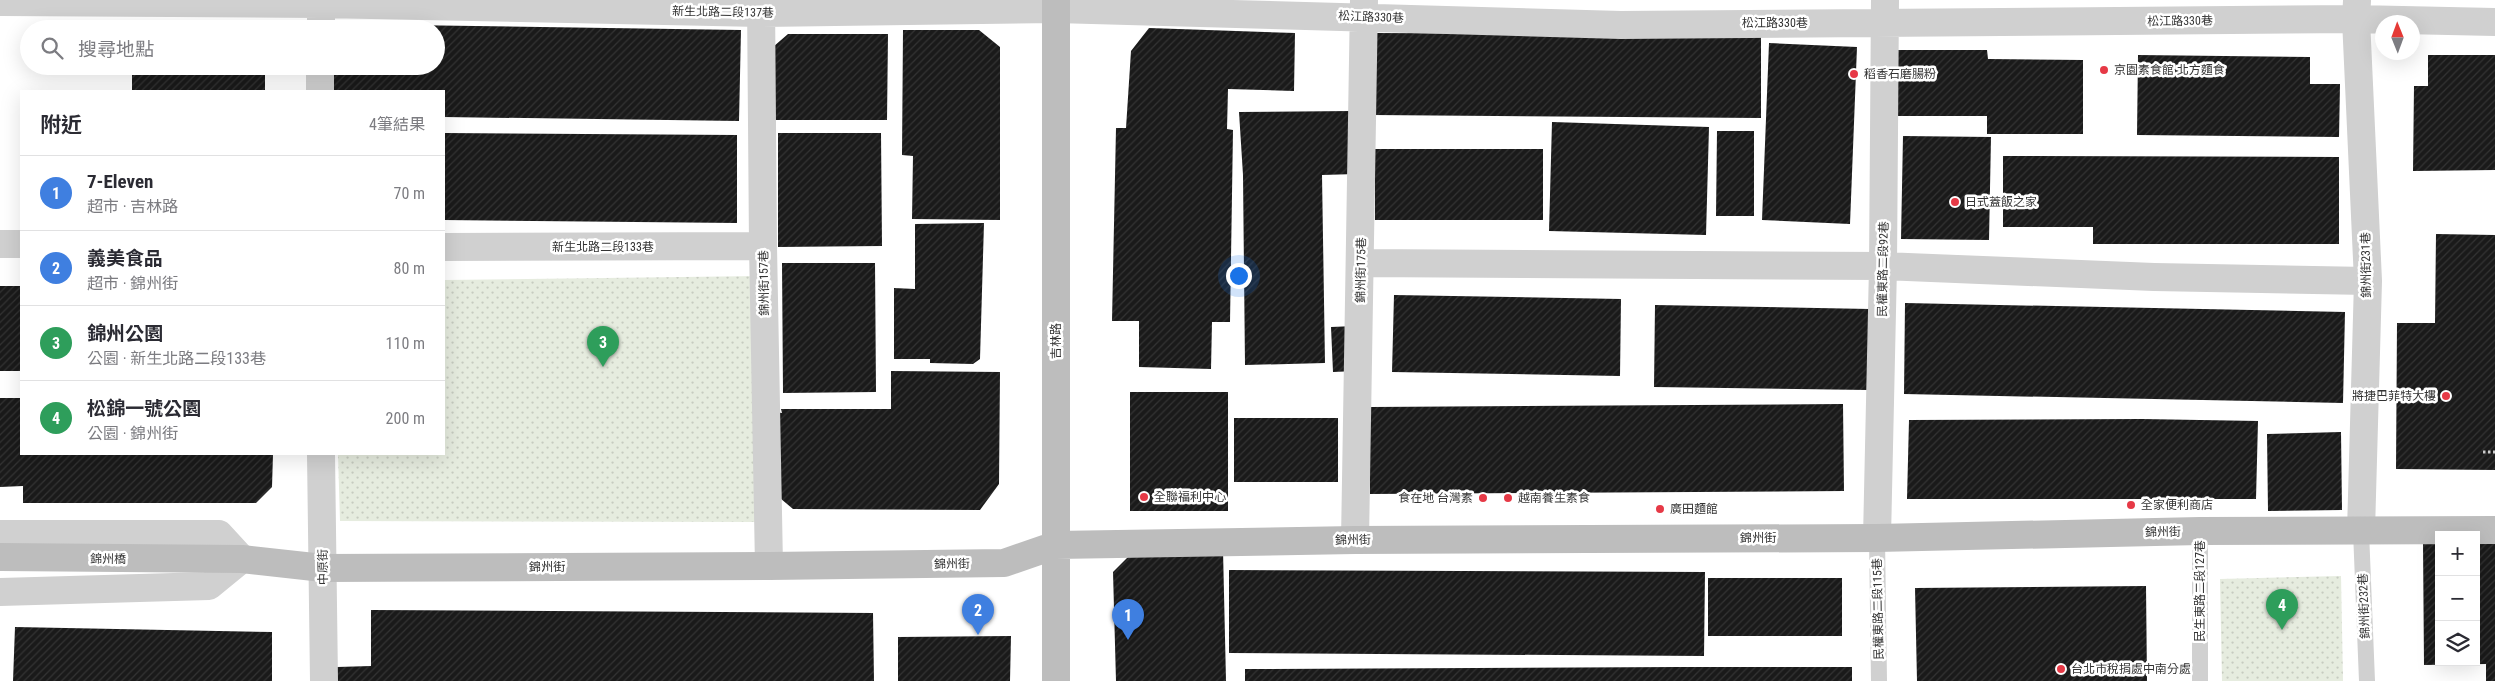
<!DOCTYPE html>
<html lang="zh-TW">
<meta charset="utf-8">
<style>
body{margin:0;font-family:"Roboto Condensed","Noto Sans TC",sans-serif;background:#f2f2f3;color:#2b2b33}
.controls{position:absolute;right:15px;bottom:15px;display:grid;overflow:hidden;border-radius:0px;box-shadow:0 5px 20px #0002}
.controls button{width:45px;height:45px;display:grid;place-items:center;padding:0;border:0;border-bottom:1px solid #e1e1e2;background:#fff;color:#2b2b33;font:25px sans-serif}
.compass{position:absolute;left:2375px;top:15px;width:45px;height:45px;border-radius:50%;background:#fff;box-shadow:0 5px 20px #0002;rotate:359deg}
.you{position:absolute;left:1238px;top:275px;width:18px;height:18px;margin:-12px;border:4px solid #fff;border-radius:50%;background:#1a73e8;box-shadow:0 0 0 8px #1a73e833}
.badge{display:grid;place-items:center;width:32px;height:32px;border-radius:50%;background:#e63946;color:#fff;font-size:16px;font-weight:700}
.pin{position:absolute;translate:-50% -41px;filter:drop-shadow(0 1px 2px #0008)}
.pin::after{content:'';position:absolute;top:26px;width:18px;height:15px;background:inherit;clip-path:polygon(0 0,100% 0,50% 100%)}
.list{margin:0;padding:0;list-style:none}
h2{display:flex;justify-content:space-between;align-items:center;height:65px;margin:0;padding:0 20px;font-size:21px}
h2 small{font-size:16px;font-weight:400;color:#7c7c81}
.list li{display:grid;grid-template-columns:32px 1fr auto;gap:15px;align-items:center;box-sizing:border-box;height:75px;padding:0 20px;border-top:1px solid #e1e1e2}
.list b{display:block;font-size:19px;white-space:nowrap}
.list p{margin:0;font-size:16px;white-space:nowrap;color:#7c7c81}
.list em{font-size:16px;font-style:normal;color:#7c7c81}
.icon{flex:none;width:28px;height:28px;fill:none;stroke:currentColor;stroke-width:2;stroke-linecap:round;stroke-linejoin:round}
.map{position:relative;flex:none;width:2495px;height:681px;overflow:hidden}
.search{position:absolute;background:#fff;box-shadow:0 5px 20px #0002;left:20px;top:20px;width:425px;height:55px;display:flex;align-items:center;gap:12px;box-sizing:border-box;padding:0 18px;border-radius:28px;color:#7c7c81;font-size:19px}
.panel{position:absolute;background:#fff;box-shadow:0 5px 20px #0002;left:20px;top:90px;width:425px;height:365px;border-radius:0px}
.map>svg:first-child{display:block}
.park{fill:url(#park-dots)}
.building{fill:url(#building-hatch)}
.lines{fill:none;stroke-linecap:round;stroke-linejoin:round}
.path{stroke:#cdcdcd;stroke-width:3;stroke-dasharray:2.5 2.5;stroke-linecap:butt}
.lane{stroke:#d0d0d0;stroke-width:16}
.street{stroke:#d0d0d0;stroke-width:28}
.secondary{stroke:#bdbdbd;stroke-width:28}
.poi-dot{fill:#e63946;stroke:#fff;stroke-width:2}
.labels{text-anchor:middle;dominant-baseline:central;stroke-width:5;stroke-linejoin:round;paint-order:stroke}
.street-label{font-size:12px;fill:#333;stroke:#fff}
.poi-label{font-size:12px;fill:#333;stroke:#fff;text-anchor:start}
</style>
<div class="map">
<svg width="2495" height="681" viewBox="0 0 2495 681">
<defs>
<pattern id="park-dots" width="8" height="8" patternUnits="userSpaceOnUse" patternTransform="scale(1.25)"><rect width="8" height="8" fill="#e6ecdf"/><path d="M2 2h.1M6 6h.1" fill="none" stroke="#c6cbc0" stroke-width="1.8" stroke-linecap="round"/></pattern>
<pattern id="building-hatch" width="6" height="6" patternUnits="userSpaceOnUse" patternTransform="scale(1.25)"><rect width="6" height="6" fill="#1a1a1a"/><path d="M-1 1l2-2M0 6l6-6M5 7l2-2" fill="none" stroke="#333"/></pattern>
</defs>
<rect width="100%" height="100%" fill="#fff"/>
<path class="park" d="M760,276L764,522L340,521L338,454H444V280Z
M2341,576L2343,681H2222L2220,579Z"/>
<path class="building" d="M335,24L741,30L739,121L444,117V91H334V66H436V29H335Z
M1149,28L1295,33L1294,91L1228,89L1227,129L1233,130L1230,322H1212L1211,369L1139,367V321H1112L1116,128H1126L1131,51Z
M903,30H979L1000,47V220L912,219L913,156L902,155Z
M1373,33L1761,35V118L1373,115Z
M788,34H888L887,120H773V47Z
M1769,43L1857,47L1850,224L1762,220Z
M1895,50H1987L1988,59L2083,60V134H1987V116H1894Z
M2138,55L2310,57V84H2340L2339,137L2137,135Z
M2428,55H2495V170L2413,171L2414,86H2428Z
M132,66H265V91H132Z
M1353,111L1356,174L1322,175L1325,363L1245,365L1243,175L1239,112Z
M1552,122L1709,127L1706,235L1549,231Z
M1717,131H1754V216H1716Z
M444,133L737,135V223L444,220Z
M778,133H881L882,246L778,247Z
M1903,136L1991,137L1989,240L1901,239Z
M1375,149H1543V220H1375Z
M2003,156L2339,157V244H2093V227H2003Z
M984,223L980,359L973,364L930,363V359H894V288L915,289V224Z
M2436,234L2495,235V470L2396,469L2397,323H2435Z
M782,263H875L876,392L783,393Z
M0,286H21V371H0Z
M1394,295L1621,299L1620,376L1392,372Z
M1905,303L2345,312L2343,403L1904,394Z
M1655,305L1870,309L1868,390L1654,387Z
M1355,326L1356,371L1333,372L1331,327Z
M891,371L1000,372L999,484L980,510L793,509L774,493L775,412L782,413L781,409H891Z
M1130,392H1228V511H1130Z
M0,398H21V454H273L272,487L256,503H23V486L0,487Z
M1843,404L1844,491L1370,494V407Z
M1234,418H1338V482H1234Z
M2142,419L2258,421L2256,499H1907L1909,420Z
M2341,432L2342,510L2268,511L2267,434Z
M2439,542V662H2476V542H2495V681H2486V664L2424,665L2423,543Z
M1223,550L1226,681H1116L1113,572L1134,551Z
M1229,570L1705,572L1704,656L1229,653Z
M1708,578H1842V636H1708Z
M2146,586L2147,681H1917L1915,588Z
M371,610L873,613L874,681H337V667L371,666Z
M15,627L272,632V681H13Z
M1011,636L1010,681H898V637Z
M1679,667H1852V681H1245V669Z"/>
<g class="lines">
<path class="path" d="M2483,452H2495"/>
<path class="lane" d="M2361,531L2367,681
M1877,538L1879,681
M2200,681V531"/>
<path class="street" d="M761,0L763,246L769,566
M2357,1L2356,19L2368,281L2361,531
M0,2L321,4L761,13L1056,9L1621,25L2356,19L2495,22
M321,29V0
M320,91V66
M0,244H21
M444,247L763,246
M1361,263L1883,266L2154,277L2368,281
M321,454L324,681
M0,534H219L242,559L209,586L0,592
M1877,538L1883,266L1885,0
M1355,540L1364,0"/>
<path class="secondary" d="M0,557L242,559L323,568L769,566L1004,563L1056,545L1355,540L1877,538L2200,531L2495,530
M1056,681V0"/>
</g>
<g class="poi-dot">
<circle cx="2104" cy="70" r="5"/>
<circle cx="1854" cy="74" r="5"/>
<circle cx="1955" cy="202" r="5"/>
<circle cx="2446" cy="396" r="5"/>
<circle cx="1144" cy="497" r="5"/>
<circle cx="1483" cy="498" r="5"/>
<circle cx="1508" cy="498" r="5"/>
<circle cx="2131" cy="505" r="5"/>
<circle cx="1660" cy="509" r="5"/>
<circle cx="2061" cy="669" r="5"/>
</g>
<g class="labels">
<g class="street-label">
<text transform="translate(723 12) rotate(1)">新生北路二段137巷</text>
<text transform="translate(1371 17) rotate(2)">松江路330巷</text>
<text transform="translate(2180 21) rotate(-1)">松江路330巷</text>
<text x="1775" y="23">松江路330巷</text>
<text x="603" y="247">新生北路二段133巷</text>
<text transform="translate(2366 265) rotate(-91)">錦州街231巷</text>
<text transform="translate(1883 269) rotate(-89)">民權東路二段92巷</text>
<text transform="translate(1361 270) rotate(-89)">錦州街175巷</text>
<text transform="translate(764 283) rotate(-91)">錦州街157巷</text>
<text transform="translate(1056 341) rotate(-90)">吉林路</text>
<text transform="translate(2163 532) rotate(-1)">錦州街</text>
<text x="1758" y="538">錦州街</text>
<text transform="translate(1353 540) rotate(-1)">錦州街</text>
<text transform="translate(108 559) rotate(1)">錦州橋</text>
<text transform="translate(952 564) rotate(-1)">錦州街</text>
<text transform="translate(323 567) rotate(-91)">中原街</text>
<text x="547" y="567">錦州街</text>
<text transform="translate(2200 591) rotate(-90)">民生東路二段127巷</text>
<text transform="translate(2364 606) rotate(-92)">錦州街232巷</text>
<text transform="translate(1878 609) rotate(-91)">民權東路二段115巷</text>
</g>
<g class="poi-label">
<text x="2114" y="70">京園素食館 北方麵食</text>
<text x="1864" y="74">稻香石磨腸粉</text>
<text x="1965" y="202">日式蓋飯之家</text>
<text x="2436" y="396" text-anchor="end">將捷巴菲特大樓</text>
<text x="1154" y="497">全聯福利中心</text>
<text x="1473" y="498" text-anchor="end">食在地 台灣素</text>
<text x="1518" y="498">越南養生素食</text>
<text x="2141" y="505">全家便利商店</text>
<text x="1670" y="509">廣田麵館</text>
<text x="2071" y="669">台北市稅捐處中南分處</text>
</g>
</g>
</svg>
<div class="controls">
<button>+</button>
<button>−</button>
<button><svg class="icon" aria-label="layers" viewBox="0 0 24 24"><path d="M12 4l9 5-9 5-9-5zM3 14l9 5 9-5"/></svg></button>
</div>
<svg class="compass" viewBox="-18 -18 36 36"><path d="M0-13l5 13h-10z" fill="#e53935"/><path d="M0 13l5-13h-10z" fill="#7c7c81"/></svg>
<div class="you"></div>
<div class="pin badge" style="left:1128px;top:640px;background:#3f7fe0">1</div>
<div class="pin badge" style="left:978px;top:635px;background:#3f7fe0">2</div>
<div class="pin badge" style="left:603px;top:367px;background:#2e9e5b">3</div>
<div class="pin badge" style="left:2282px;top:630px;background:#2e9e5b">4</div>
<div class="search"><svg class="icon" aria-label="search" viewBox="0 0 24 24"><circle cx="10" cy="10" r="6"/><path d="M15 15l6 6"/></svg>搜尋地點</div>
<section class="panel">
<h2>附近<small>4筆結果</small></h2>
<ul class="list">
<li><span class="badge" style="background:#3f7fe0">1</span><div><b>7-Eleven</b><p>超市 · 吉林路</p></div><em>70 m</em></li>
<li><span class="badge" style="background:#3f7fe0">2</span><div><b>義美食品</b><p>超市 · 錦州街</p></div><em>80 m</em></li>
<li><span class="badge" style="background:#2e9e5b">3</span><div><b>錦州公園</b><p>公園 · 新生北路二段133巷</p></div><em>110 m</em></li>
<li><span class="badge" style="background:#2e9e5b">4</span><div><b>松錦一號公園</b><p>公園 · 錦州街</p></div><em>200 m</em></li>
</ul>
</section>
</div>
